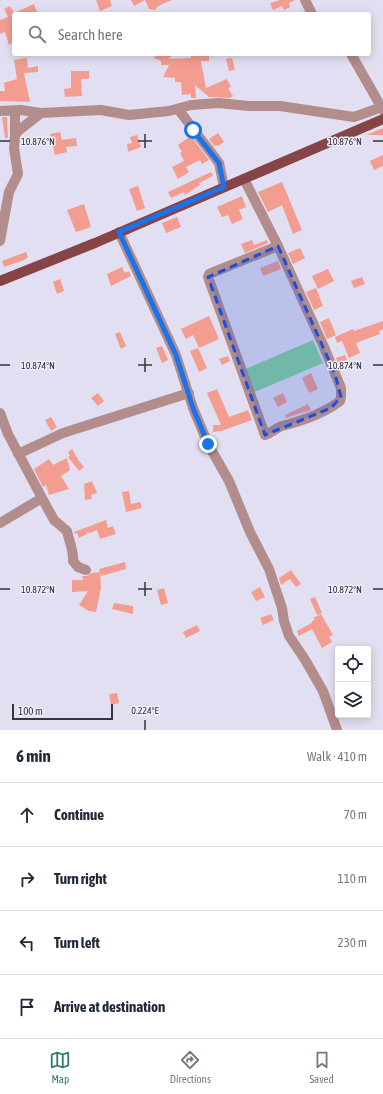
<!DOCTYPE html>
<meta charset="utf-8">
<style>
body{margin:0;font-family:"Asap Condensed",sans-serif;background:#f2f2f3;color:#1f2937}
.controls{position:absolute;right:12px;bottom:12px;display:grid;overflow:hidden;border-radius:4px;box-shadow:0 2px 10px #0003}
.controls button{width:36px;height:36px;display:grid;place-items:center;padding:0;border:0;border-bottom:1px solid #e0e1e3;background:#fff;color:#1f2937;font:20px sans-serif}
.scale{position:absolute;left:12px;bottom:10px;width:101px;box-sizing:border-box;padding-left:4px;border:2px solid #36353d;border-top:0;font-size:11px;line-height:14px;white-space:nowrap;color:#36353d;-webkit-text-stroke:3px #efedfc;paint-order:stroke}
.stop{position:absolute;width:12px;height:12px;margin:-9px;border:3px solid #1a73e8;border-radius:50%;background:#fff}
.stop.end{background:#1a73e8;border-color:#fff;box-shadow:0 1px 4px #0008}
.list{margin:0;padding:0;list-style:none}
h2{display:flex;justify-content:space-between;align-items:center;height:52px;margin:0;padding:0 16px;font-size:17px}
h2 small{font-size:13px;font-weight:400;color:#747a83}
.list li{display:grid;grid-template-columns:26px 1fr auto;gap:12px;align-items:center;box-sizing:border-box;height:64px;padding:0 16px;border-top:1px solid #e0e1e3}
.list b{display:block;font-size:15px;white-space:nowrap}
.list em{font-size:13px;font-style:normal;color:#747a83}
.icon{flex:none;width:22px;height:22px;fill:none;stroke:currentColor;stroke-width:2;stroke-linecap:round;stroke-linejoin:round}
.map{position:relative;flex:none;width:383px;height:730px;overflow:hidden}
.search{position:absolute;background:#fff;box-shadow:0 2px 10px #0003;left:12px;right:12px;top:12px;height:44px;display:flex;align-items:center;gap:10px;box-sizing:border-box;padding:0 14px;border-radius:4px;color:#747a83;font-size:15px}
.sheet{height:308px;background:#fff}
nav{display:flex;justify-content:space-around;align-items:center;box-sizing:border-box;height:56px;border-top:1px solid #e0e1e3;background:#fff;font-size:11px;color:#747a83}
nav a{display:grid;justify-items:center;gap:2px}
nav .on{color:#327a73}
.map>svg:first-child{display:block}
.green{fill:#88d39f}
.building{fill:#f39d90}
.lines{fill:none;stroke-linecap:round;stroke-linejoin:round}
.minor{stroke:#b38c8c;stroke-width:10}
.major{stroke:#864447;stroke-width:10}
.route{stroke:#1a73e8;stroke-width:5}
.marked{fill:#1d4ed8;fill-opacity:0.2;stroke:#1d4ed8;stroke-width:3;stroke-dasharray:8 5;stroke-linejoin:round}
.ticks{fill:none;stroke:#36353d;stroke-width:1.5}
.ticks-label{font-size:10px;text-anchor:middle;fill:#36353d;stroke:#efedfc;stroke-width:3;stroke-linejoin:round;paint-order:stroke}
</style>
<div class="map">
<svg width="383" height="730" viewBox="0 0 383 730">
<rect width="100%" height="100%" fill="#e2dff2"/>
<path class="green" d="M313,340L323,363L252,393L243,370Z"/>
<path class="building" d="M96,0H110L112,6L100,11Z
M131,0H172L158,6L155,10L149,9L145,0L134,6Z
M280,0H295L289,3L290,7L284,10L282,6L273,10L270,3Z
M34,4L37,12L32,14H14V42L9,45L5,32L0,34V20L8,17L4,9L10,6L14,13Z
M157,54H173L169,59L191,58V54H209V61H201L206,88L227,79L231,87L228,88L233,96L230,98L209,97L195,85L196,98H191V94L182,95L181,82H175V78L163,77L169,65H161V61L154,58Z
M27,58L28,68L38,66V72L24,73L30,102L0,101V91H5L4,83L17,79L14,60Z
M232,58L235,70L229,71L226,59Z
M71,71H89V79H81L82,96L65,97L64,89L71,88Z
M2,117H7L8,138H5Z
M383,128V135H366Z
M60,132L62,140L76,138L77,146L66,147L67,152L55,155L50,134Z
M218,133L224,142L218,146L217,145L214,146L209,139Z
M137,135L141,147L128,152L127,144L132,143L130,137Z
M191,136L209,160L202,164L200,160L186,167L189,172L178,179L172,167L184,161L180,153L182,152L178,145Z
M383,155V166L374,170L370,161Z
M211,172L213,176L199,183L200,185L185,195L184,192L171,198L168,192Z
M282,182L302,230L293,234L282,205L268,212L258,192Z
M138,186L145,208L137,211L129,189Z
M242,196L246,207L239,210L243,219L232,224L228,215L222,217L217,207Z
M84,204L91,227L76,232L67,210Z
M177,217L181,227L166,233L162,223Z
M252,240L254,245L267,240L268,243L245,253L241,244Z
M300,248L305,258L293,264L288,253Z
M26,252L28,257L24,260L4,267L2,261Z
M278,261L281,269L263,276L260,268Z
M122,267L125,273L129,271L131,276L111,286L107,274Z
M328,269L334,281L318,289L312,276Z
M362,277L365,284L354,288L351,281Z
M60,279L64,291L57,294L53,282Z
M316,288L323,306L314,310L306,292Z
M209,316L219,339L199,348L193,335L186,339L181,329Z
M329,318L336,335L327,339L320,322Z
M383,321V329L379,331L380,334L356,343L360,353L349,358L342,341L337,343L335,337L353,329L354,331Z
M120,332L126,346L121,349L115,334Z
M162,346L168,360L162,363L156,348Z
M198,348L207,368L199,372L190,351Z
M345,355L347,360L338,363L336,358Z
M228,356L230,361L222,365L219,359Z
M311,373L318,389L309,393L302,378Z
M217,389L229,417L248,410L252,420L221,431L213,432V425H221L207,393Z
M98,393L104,401L98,406L91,398Z
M283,393L287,402L278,407L273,398Z
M308,404L311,410L286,418L285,415Z
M51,417L57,427L51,431L45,420Z
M72,449L79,461L84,467L79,471L68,457L70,456L68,452Z
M67,458L70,470L61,476L69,489L49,495L46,485L43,487L34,469L49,459L53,465Z
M92,481L97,493L91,495L92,499L85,500L84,484Z
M129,491L131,504L140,502L142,508L126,512L122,492Z
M106,520L108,528L113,526L116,534L100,539L97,530L90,533L87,532V534L79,538L77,533L75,534L74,532Z
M125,562L126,569L101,576L99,569Z
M291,570L301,584L296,587L290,579L281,585L279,578Z
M100,572L101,588L96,612L89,611L79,605L88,591L72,592V580H83L82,576H87L92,573Z
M260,587L265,597L256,601L251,592Z
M164,588L168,603L161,605L157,590Z
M315,597L322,613L317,615L310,599Z
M114,603L133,606V614L112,609Z
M271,614L274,620L263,625L260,618Z
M321,614L333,635L329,637L332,642L322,648L312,629L299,636L297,631L312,623V621L315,620L313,618Z
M197,625L200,631L186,638L183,632Z
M117,693L119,703L111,705L109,694Z"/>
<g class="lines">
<path class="minor" d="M305,0L312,14
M351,54L383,110
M178,109L219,163L224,187
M0,111L21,110L41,113L101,110L129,115L169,111L191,105L219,103L249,106H280L354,117L382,107
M15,136L18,131L41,113
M244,179L278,246L324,347L341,388V397L340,401C323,414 302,421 282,426C276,428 271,433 265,435L208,277L209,274L278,246
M119,232L176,355L193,408L208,444L229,481L250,532L269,569L282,608L284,621L289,636L304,658L323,691L337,730
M0,241L9,192L18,174L14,148L15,136V111
M0,413L8,434L42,498L54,520L67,531C69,541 74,551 73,561L78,567L86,570
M18,454L63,433L189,393
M0,523L42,498"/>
<path class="major" d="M0,281L95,243L383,119"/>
</g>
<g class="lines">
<path class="route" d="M193,130L219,163L224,187L119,232L176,355L193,408L208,444"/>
</g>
<path class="marked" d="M278,246L335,374L341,397L331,408L265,435L208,277Z"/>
<path class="ticks" d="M145,134V148M0,141H10M138,141H152M373,141H383M145,358V372M0,365H10M138,365H152M373,365H383M145,582V596M0,589H10M138,589H152M373,589H383M145,720V730"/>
<g class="ticks-label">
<text x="38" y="145">10.876°N</text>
<text x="345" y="145">10.876°N</text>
<text x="38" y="369">10.874°N</text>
<text x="345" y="369">10.874°N</text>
<text x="38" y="593">10.872°N</text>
<text x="345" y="593">10.872°N</text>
<text x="145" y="714">0.224°E</text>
</g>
</svg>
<div class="controls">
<button><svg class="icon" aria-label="locate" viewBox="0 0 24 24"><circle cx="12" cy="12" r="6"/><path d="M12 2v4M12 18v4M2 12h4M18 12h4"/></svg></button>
<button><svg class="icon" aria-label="layers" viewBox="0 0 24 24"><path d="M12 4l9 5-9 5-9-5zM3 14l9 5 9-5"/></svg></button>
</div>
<div class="scale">100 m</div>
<div class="stop" style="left:193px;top:130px"></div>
<div class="stop end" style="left:208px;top:444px"></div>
<div class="search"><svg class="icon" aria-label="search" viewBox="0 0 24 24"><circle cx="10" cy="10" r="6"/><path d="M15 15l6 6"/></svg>Search here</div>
</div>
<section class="sheet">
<h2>6 min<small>Walk · 410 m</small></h2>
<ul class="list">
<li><svg class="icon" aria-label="ahead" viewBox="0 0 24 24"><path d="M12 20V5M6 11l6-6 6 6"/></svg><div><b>Continue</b></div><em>70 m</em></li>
<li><svg class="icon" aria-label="right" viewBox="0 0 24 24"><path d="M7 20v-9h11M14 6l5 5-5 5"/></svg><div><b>Turn right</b></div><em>110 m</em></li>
<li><svg class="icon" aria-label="left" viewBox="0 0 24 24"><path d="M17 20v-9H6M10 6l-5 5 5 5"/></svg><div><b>Turn left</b></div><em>230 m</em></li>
<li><svg class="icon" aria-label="arrive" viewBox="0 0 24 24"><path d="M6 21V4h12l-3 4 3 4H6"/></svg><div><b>Arrive at destination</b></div></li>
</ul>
</section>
<nav>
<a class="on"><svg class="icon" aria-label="map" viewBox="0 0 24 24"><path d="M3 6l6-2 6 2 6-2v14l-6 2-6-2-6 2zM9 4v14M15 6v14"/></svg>Map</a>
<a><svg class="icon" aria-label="directions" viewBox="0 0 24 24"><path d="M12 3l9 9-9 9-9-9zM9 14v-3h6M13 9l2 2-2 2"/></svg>Directions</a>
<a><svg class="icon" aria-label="saved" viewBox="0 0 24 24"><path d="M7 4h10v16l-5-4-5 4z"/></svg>Saved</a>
</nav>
